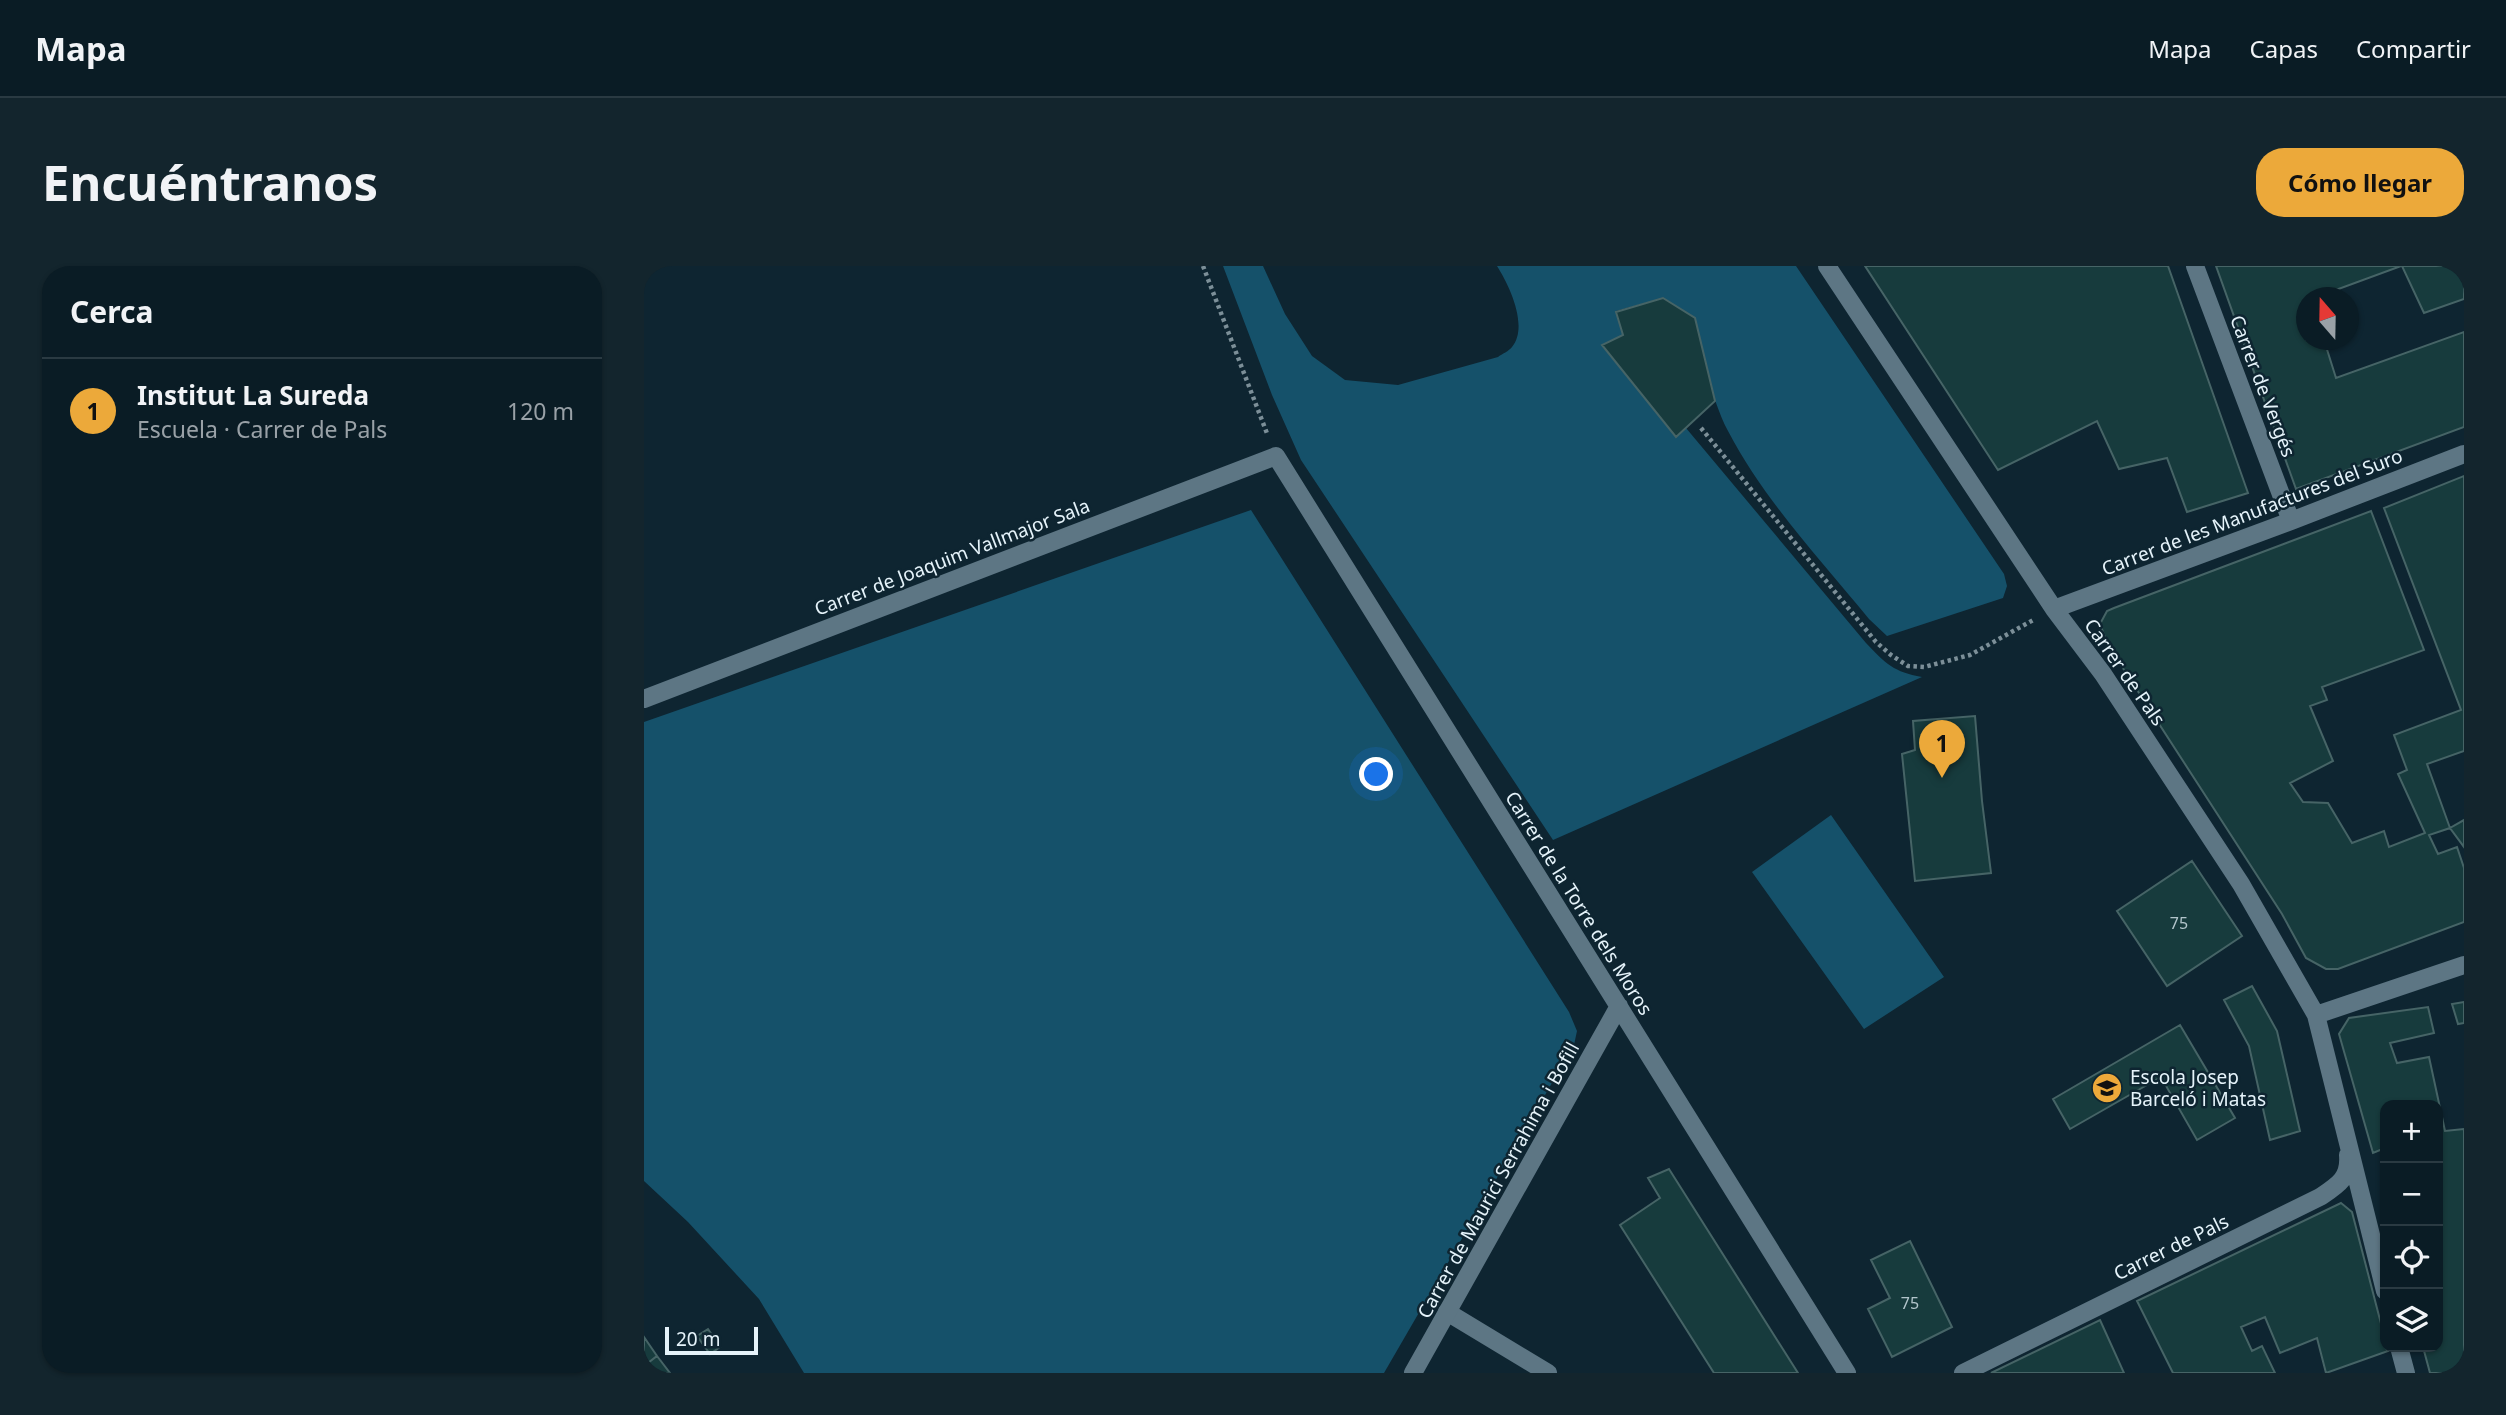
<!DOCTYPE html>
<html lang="es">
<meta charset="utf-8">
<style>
body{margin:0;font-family:"Noto Sans",sans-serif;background:#13252d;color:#f1f3f6}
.controls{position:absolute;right:21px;bottom:21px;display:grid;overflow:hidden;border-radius:14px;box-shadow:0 2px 5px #0004}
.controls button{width:63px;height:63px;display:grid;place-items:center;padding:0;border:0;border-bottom:2px solid #2a3a42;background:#0a1c25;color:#f1f3f6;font:35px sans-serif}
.compass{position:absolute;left:1652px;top:21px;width:63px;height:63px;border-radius:50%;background:#0a1c25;box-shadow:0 2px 5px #0004;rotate:340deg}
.scale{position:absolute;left:21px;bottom:18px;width:93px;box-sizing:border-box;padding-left:7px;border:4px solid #e5f3fa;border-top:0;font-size:19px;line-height:24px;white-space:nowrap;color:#e5f3fa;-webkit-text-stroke:5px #0e2531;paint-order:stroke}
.you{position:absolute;left:733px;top:509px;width:24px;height:24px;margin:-18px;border:5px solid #fff;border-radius:50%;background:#1a73e8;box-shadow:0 0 0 10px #1a73e833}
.badge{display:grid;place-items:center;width:46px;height:46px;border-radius:50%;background:#eca93a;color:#111;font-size:23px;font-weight:700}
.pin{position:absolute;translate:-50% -58px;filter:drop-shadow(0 2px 4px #0008)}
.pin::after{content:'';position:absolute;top:37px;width:24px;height:21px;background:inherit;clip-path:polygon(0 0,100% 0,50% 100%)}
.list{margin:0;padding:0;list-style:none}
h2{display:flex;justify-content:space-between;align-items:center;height:91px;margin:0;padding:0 28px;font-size:30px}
h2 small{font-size:23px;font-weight:400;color:#99a1a7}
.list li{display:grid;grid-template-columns:46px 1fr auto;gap:21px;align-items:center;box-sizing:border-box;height:105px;padding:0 28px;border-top:2px solid #2a3a42}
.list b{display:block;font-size:26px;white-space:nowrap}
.list p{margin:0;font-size:23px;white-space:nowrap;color:#99a1a7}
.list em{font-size:23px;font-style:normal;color:#99a1a7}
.icon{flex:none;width:38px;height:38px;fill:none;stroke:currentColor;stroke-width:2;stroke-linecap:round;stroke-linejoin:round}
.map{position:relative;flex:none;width:1820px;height:1107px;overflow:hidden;border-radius:28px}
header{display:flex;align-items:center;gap:42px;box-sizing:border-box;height:98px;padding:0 35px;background:#0a1c25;border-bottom:2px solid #2a3a42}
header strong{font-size:33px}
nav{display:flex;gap:38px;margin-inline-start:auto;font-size:24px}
.intro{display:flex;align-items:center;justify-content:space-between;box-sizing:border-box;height:168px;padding:0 42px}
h1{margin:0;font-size:49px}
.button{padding:18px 32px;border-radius:28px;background:#eca93a;color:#111;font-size:24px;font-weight:700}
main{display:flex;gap:42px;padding:0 42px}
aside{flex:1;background:#0a1c25;border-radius:28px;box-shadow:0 2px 5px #0004}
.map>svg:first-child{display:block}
.green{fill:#15516a}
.building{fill:#173b3d;stroke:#466466;stroke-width:2}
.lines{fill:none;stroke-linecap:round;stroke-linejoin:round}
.path{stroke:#7c8f98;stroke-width:4.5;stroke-dasharray:3.5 3.5;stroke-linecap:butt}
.pedestrian{stroke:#5d7684;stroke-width:18}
.minor{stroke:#5d7684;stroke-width:18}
.labels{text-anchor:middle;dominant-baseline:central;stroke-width:5;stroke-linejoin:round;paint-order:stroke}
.number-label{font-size:16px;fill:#b2c5cb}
.street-label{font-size:19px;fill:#e5f3fa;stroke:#0e2531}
.poi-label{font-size:19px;fill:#e5f3fa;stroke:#0e2531;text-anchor:start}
</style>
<header>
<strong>Mapa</strong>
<nav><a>Mapa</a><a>Capas</a><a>Compartir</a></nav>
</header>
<div class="intro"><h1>Encuéntranos</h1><a class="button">Cómo llegar</a></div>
<main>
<aside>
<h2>Cerca<small></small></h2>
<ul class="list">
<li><span class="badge">1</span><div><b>Institut La Sureda</b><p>Escuela · Carrer de Pals</p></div><em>120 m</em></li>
</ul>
</aside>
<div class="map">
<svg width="1820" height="1107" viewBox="0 0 1820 1107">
<rect width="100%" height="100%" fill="#0e2531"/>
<path class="green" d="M579,0H619L641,48L668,90L701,114L754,119L854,91C858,88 865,85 868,81C885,60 865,19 853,0H1152L1360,308L1363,320L1359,332L1243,370L1225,353C1176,293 1120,234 1084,165C1066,130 1060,90 1051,52L1019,32L972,45L979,69L958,80L1032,170L1042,162L1222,377C1242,398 1250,406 1278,411L909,574L657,194L628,129Z
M607,244L925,746L933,765L930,779L740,1107H160L115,1033L44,956L0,915V456Z
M1187,549L1300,711L1220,763L1108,606Z"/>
<path class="building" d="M1221,0H1524L1604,227L1543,246L1523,192L1475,203L1453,155L1354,204Z
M1572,0H1757L1670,32H1662V74H1680L1692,112L1820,66V161L1652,223Z
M1758,0H1820V33L1780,47Z
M1019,32L1051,52L1071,135L1032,171L958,79L979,69L972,46Z
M1820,210V485L1783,498L1806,562L1785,569L1794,588L1813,581L1820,602V656L1694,703H1682L1662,692L1638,648L1464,379L1456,358L1463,345L1470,342L1727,245L1780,384L1678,421L1683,434L1666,440L1689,495L1646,517L1659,536L1684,537L1708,577L1740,565L1745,581L1781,567L1754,508L1763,504L1750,469L1817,444L1740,242Z
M1331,450L1338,535L1347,607L1271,615L1258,488L1271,484L1269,455Z
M1820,554V581L1806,562Z
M1548,595L1598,670L1523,720L1473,645Z
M1608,720L1633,765L1656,865L1626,874L1605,780L1580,734Z
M1820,736V757L1814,758L1808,738Z
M1784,741L1790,767L1746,777L1753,797L1785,791L1801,865L1820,863V1107H1786L1779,1081H1794V839H1741V882L1729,887L1695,768L1705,752Z
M1536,759L1591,852L1553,874L1517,811L1426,863L1409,833Z
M1025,903L1154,1107H1070L976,959L1016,932L1004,912Z
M1697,937L1708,946L1741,1073V1081L1744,1085L1682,1107L1673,1072L1636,1087L1621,1051L1597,1061L1608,1085L1618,1080L1631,1107H1529L1493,1035Z
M1266,975L1308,1061L1248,1091L1224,1043L1246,1032L1227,994Z
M1456,1054L1480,1107H1347Z
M64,1063L76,1081L66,1088L53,1070Z
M0,1071L13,1090L0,1100Z
M13,1090L26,1107H0V1100Z"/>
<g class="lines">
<path class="path" d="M559,0L624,170
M1057,162L1232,376L1247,389L1264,400L1280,401L1326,389L1391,353"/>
<path class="pedestrian" d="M803,1046L904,1107"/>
<path class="minor" d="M1183,0L1410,343L1459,408L1597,618L1672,749L1741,1025
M1551,0L1647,255
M1410,343L1647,255L1820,188
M0,433L632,190L1203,1107
M1672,749L1820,699
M1755,1081L1762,1107
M769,1107L975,740
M1319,1107L1676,931C1694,919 1706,912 1704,889"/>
</g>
<defs>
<g id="school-disc" transform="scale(1.575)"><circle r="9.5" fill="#eca93a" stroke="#0e2531"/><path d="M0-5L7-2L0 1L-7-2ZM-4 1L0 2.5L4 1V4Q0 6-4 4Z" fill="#111"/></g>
</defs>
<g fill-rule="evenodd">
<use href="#school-disc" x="1463" y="822"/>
</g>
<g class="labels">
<g class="number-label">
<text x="1535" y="657">75</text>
<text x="1266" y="1037">75</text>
</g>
<g class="street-label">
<text transform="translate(1619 120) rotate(69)">Carrer de Vergés</text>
<text transform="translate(1608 246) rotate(-21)">Carrer de les Manufactures del Suro</text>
<text transform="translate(308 291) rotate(-21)">Carrer de Joaquim Vallmajor Sala</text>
<text transform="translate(1481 406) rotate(55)">Carrer de Pals</text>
<text transform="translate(935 637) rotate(58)">Carrer de la Torre dels Moros</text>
<text transform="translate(854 914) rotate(-61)">Carrer de Maurici Serrahima i Bofill</text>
<text transform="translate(1527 981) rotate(-26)">Carrer de Pals</text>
</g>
<g class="poi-label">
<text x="1486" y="811">Escola Josep<tspan x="1486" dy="22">Barceló i Matas</tspan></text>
</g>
</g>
</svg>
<div class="controls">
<button>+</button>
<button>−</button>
<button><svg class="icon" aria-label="locate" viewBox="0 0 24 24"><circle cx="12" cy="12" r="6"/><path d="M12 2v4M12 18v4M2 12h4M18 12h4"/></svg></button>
<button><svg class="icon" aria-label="layers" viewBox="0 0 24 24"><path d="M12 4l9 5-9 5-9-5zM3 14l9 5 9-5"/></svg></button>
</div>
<svg class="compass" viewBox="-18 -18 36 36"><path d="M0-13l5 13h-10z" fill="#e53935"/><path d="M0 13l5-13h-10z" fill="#99a1a7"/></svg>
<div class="scale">20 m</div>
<div class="you"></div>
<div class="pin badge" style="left:1298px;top:512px">1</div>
</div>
</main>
